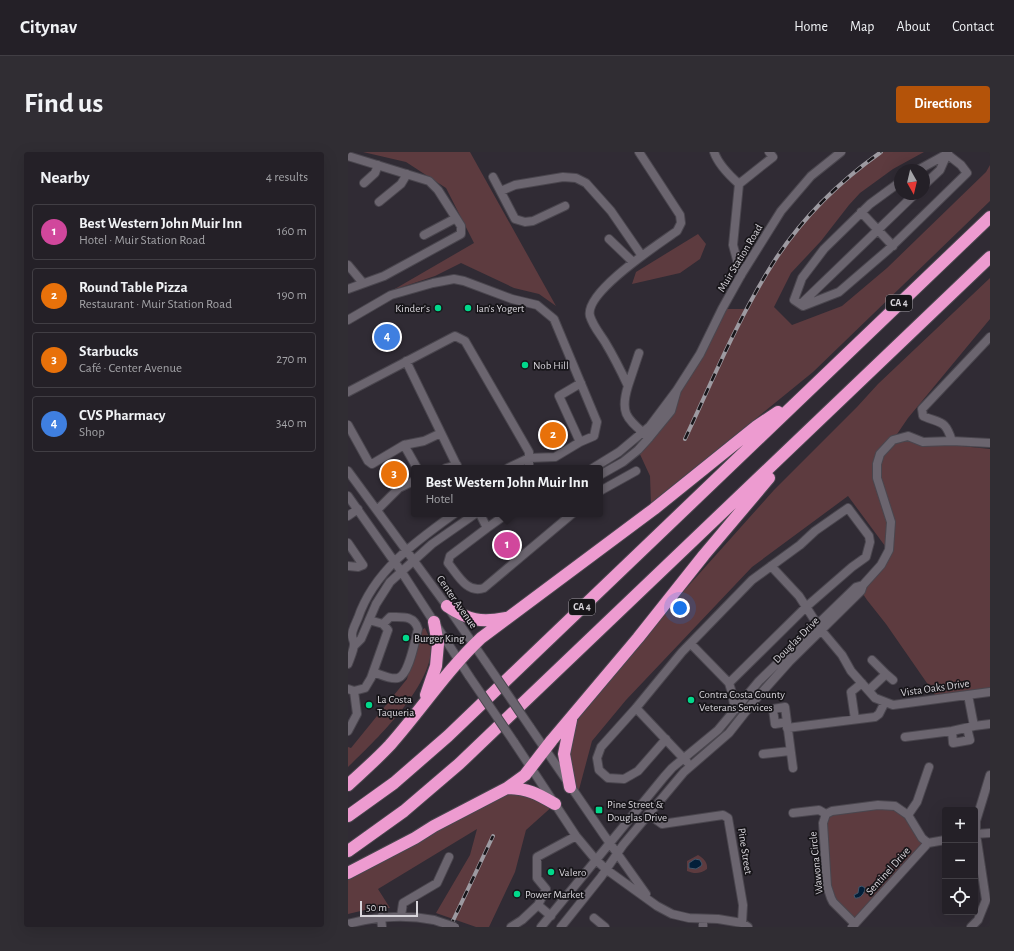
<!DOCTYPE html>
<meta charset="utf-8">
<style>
body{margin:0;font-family:"Alegreya Sans",sans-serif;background:#302d33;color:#f1f3f6}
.controls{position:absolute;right:12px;bottom:12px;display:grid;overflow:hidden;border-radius:4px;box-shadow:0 4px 16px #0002}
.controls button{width:36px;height:36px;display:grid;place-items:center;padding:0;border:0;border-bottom:1px solid #413e44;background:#242027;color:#f1f3f6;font:20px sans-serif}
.compass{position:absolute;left:546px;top:12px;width:36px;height:36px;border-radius:50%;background:#242027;box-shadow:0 4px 16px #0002;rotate:172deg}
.scale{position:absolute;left:12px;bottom:10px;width:58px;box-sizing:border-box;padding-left:4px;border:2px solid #d8d5db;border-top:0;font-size:11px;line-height:14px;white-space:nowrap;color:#d8d5db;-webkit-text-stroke:3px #171519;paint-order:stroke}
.you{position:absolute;left:332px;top:456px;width:14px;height:14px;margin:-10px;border:3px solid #fff;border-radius:50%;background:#1a73e8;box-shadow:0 0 0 6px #1a73e833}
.badge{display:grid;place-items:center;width:26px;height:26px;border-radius:50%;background:#b45309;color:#fff;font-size:13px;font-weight:700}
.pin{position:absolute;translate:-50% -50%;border:2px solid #fff;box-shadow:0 1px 4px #0006}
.popup{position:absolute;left:63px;top:313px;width:192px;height:52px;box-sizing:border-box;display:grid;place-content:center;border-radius:4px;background:#242027;filter:drop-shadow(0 1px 3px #0005);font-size:13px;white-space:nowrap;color:#a3a3a7}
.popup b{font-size:15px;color:#f1f3f6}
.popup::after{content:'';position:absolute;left:50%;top:100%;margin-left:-8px;border:8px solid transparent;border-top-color:#242027}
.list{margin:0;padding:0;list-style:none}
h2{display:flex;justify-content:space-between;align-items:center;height:52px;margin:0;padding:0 16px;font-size:17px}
h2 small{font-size:13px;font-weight:400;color:#a3a3a7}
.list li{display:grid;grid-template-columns:26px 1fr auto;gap:12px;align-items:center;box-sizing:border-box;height:56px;margin:0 8px 8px;padding:0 8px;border:1px solid #413e44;border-radius:4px}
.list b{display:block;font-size:15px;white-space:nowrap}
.list p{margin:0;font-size:13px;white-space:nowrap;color:#a3a3a7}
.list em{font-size:13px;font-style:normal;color:#a3a3a7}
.icon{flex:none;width:22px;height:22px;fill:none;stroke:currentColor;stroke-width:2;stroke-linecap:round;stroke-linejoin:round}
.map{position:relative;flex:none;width:642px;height:775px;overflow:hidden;border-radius:4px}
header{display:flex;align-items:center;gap:24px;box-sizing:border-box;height:56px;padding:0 20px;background:#242027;border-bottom:1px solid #413e44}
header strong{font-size:19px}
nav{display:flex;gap:22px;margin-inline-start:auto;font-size:14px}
.intro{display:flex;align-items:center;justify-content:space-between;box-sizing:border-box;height:96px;padding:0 24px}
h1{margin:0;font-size:28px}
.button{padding:10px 18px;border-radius:4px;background:#b45309;color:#fff;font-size:14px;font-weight:700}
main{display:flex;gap:24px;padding:0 24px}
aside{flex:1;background:#242027;border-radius:4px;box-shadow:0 4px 16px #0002}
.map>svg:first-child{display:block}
.green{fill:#5d3b3f}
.water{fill:#031f39;stroke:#43566a}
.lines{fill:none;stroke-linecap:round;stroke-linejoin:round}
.minor-casing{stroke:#4a464e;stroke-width:10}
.highway-casing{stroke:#4a464e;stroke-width:14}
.minor{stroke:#6b656f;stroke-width:8}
.highway{stroke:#ed9bd0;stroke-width:12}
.rail-casing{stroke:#9d9aa1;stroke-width:4}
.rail{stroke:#171519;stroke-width:2.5;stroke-dasharray:8;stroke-linecap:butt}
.minor-bridge-casing{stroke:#4a464e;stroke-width:10;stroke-linecap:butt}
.minor-bridge{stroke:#6b656f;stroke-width:8}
.poi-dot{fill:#01d98b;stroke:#171519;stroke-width:1.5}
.labels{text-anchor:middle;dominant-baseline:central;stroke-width:3.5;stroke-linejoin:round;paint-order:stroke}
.shield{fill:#171519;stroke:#9e9ba1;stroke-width:1}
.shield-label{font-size:10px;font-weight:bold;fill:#d8d5db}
.street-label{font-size:11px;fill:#d8d5db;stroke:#171519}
.poi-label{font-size:11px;fill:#d8d5db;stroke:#171519;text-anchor:start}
</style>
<header>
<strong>Citynav</strong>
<nav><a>Home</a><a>Map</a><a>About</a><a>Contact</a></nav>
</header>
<div class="intro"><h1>Find us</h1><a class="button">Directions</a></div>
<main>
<aside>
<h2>Nearby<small>4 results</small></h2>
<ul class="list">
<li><span class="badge" style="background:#d1479c">1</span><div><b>Best Western John Muir Inn</b><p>Hotel · Muir Station Road</p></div><em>160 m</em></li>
<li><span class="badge" style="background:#e8710a">2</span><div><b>Round Table Pizza</b><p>Restaurant · Muir Station Road</p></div><em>190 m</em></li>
<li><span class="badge" style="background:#e8710a">3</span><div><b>Starbucks</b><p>Café · Center Avenue</p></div><em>270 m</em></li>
<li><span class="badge" style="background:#3f7fe0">4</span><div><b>CVS Pharmacy</b><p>Shop</p></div><em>340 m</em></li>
</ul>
</aside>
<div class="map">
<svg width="642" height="775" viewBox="0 0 642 775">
<rect width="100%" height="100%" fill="#302b34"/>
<path class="green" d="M15,0H122L208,154L191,142L166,136L113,111L87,124L45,138L126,91L98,36L58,10Z
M533,0H576L545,17L512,41L501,53L473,89L443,121L426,155L444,173L494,154L539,116L638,20L642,13V49L465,220L303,352L302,324L290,298L329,238L374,157H399C435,91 471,44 533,0Z
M350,82L358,92L352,107L332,121L284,132L288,120Z
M642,126V167L560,266L545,288L560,284L575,290L642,297V540L590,547L538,472L519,448L513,439L540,398L500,344L404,415L278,548L244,589L229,645L217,613L225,563L426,338L509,255L530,232Z
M77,476C79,481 83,487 83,493C86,533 27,589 0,615V595L3,596L59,527L71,479Z
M159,636L207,652L178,678L167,720L141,775H128L88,761L122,703L129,677L30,737L42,756L21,757L0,762V721Z
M547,654L580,691L507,772L483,746L478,662Z
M350,703C355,706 360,710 359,717C353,722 346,722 339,719V709Z"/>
<path class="water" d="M347,707L352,708L354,712L353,714L348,717L341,716V711Z
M514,734L517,736C517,741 512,747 507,746L506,743L510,741L511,735Z"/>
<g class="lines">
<g class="minor-casing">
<path id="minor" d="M291,0L332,63L333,71L329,79C311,92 236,140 242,164C245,174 252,182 257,190C266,205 273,219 280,234C271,263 280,267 301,286
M366,0C370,12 382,24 391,32
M0,4L81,29L90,38L113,74V82L36,124L0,137
M570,18L599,2
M145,25L167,67L177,70L185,69L217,54
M552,30L522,52L476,97L454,126L446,148L455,154L491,140L541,97L619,21L613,13L599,2
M16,31L27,21L30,13
M576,33L592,18L600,0
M153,39L167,33L215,25L228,26L238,31L263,59L294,104
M31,50L53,32L59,22
M513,60L545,94
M76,83L108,66
M261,87L285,110
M0,113L15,131
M393,123L385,93L391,32L425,5L421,0
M453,152L567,42
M0,168L43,143L85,131L106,127L116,129L164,147L189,153L206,167L249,270L246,284L232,290L207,305L181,306L160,316
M58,209L110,316
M280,234L291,201
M329,238L352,202L374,157L393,123L433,59L463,24L493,0
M0,240L107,184L117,189L181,300V316
M0,273L20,309L24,312L56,293L76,289L93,281
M604,289C597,267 593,272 575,264L574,257L642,185
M232,290L211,244L233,231
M56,293L69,316
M98,316L109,313
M245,316L271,300L302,274L329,238L323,259L300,287L290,298L275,310L252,323
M0,319L99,454L137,509
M252,339L288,319
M0,344L53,419L121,524
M29,358L51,336L66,329
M132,362L139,376L102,404L100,411C110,423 119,442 136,436L224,362
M0,364L10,357
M139,376L153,366
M0,391L15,413L10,415L0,414
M423,414L451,444L473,478L494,503L503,519L527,546L545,553L642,540
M343,492L381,531L384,541L387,558
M6,494L13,487L28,452L42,430L84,392L127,362
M0,512C2,506 6,498 6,492C6,489 4,486 4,483C4,478 8,471 10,466C26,419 67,390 106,362
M25,520C32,522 42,528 50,526C61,523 67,488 70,477C66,463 54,465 42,465L35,472
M538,522L545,528
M0,537L6,539L17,536L23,526L40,478L35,472L21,468
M521,538L538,522L524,508
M620,543L626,574
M288,556L339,610
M507,567L503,540L514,531
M439,570L427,572L425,557L437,555L445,616
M182,575L256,683L298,742
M439,576L527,565L531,562L537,550
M0,579L9,562L6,539
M604,579L605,591L622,588L619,576
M557,585L604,579L626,574L642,572
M318,587L290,619L276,627L260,626L251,618L249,606L253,595L288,556L334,500L404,428L452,393L467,379L500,356L521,384L522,390L518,405L504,415L458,455L381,531
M166,590L228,684L248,708L259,718L309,754L324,762L341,766L370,767L394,771L400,775
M415,602L442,599
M445,661L471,658L478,662
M300,662L314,672L375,663L380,666L395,753L394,771
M560,663L569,650L581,615
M627,682L642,681
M190,753L198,737L189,726V705L228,684
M53,764L55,751L89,731L101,705
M33,765L34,775
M246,766L257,775
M0,772C29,764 56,762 86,768
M507,772L485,750L483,746L479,734L475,671L478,662L484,659L530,653L547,654L560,663L574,686L580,691
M163,775L174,768L190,753L203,764
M193,775L316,625L324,616L370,578L411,529L508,435L515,433
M213,775L253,725L275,693L336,620L381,581L407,548L441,510L513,439L515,433L533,413L541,398L543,370L529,326V312L532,302L545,288L560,284L575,290L604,289L642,291
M355,775V767
M504,775L580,691L597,688
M623,775L630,768L638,748L628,682V669L642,623"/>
</g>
<g class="highway-casing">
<path id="highway" d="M99,454C120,468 133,471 157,466
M78,543L88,514L90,492L86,470
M0,633C14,620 29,607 42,593C73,558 99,518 133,486L306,357L409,274L430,260
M222,635L216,602L223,568
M159,636C181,637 188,641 207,652
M0,664L46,631L100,584L642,65
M0,699L56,659L111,612L642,105
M0,721L67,686L86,674L159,636L177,623L204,588L290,486L356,403L421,326"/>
</g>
<use href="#minor" class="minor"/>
<use href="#highway" class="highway"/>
<g class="rail-casing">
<path id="rail" d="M337,287C365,227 391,164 427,108C455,65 492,29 533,0
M102,775L145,684"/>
</g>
<use href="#rail" class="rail"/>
<g class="minor-bridge-casing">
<path id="minor-bridge" d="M137,509L182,575
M121,524L166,590
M86,768L107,775"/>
</g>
<use href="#minor-bridge" class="minor-bridge"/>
</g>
<g class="poi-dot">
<circle cx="90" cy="156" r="4"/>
<circle cx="120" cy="156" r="4"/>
<circle cx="177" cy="213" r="4"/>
<circle cx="58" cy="486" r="4"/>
<circle cx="343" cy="548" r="4"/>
<circle cx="21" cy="553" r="4"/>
<rect x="247" y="654" width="8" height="8" rx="2"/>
<circle cx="203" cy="720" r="4"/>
<circle cx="169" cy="742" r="4"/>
</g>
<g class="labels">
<g class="shield">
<rect x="538" y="143" width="26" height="16" rx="3"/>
<rect x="221" y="447" width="26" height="16" rx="3"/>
</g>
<g class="shield-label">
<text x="551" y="151">CA 4</text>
<text x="234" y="455">CA 4</text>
</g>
<g class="street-label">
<text transform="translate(392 106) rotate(-59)">Muir Station Road</text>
<text transform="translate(109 450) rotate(55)">Center Avenue</text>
<text transform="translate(448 488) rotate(-45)">Douglas Drive</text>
<text transform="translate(587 536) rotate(-8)">Vista Oaks Drive</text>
<text transform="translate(397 699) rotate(81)">Pine Street</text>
<text transform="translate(468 711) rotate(-96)">Wawona Circle</text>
<text transform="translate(540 719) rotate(-48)">Sentinel Drive</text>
</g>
<g class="poi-label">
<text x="82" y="156" text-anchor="end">Kinder's</text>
<text x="128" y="156">Ian's Yogert</text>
<text x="185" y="213">Nob Hill</text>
<text x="66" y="486">Burger King</text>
<text x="351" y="542">Contra Costa County<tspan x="351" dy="13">Veterans Services</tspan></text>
<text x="29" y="547">La Costa<tspan x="29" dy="13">Taqueria</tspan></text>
<text x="259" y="652">Pine Street &amp;<tspan x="259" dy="13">Douglas Drive</tspan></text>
<text x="211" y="720">Valero</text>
<text x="177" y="742">Power Market</text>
</g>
</g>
</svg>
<div class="controls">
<button>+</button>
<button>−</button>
<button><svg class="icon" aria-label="locate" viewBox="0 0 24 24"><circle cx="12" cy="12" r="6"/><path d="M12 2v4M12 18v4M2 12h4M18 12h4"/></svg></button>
</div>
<svg class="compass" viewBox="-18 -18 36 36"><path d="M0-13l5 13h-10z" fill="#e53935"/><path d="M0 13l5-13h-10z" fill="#a3a3a7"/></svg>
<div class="scale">50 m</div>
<div class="you"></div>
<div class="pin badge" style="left:159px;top:393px;background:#d1479c">1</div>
<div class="popup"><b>Best Western John Muir Inn</b>Hotel</div>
<div class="pin badge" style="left:205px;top:283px;background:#e8710a">2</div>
<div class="pin badge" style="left:46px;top:322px;background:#e8710a">3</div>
<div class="pin badge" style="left:39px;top:185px;background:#3f7fe0">4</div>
</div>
</main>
